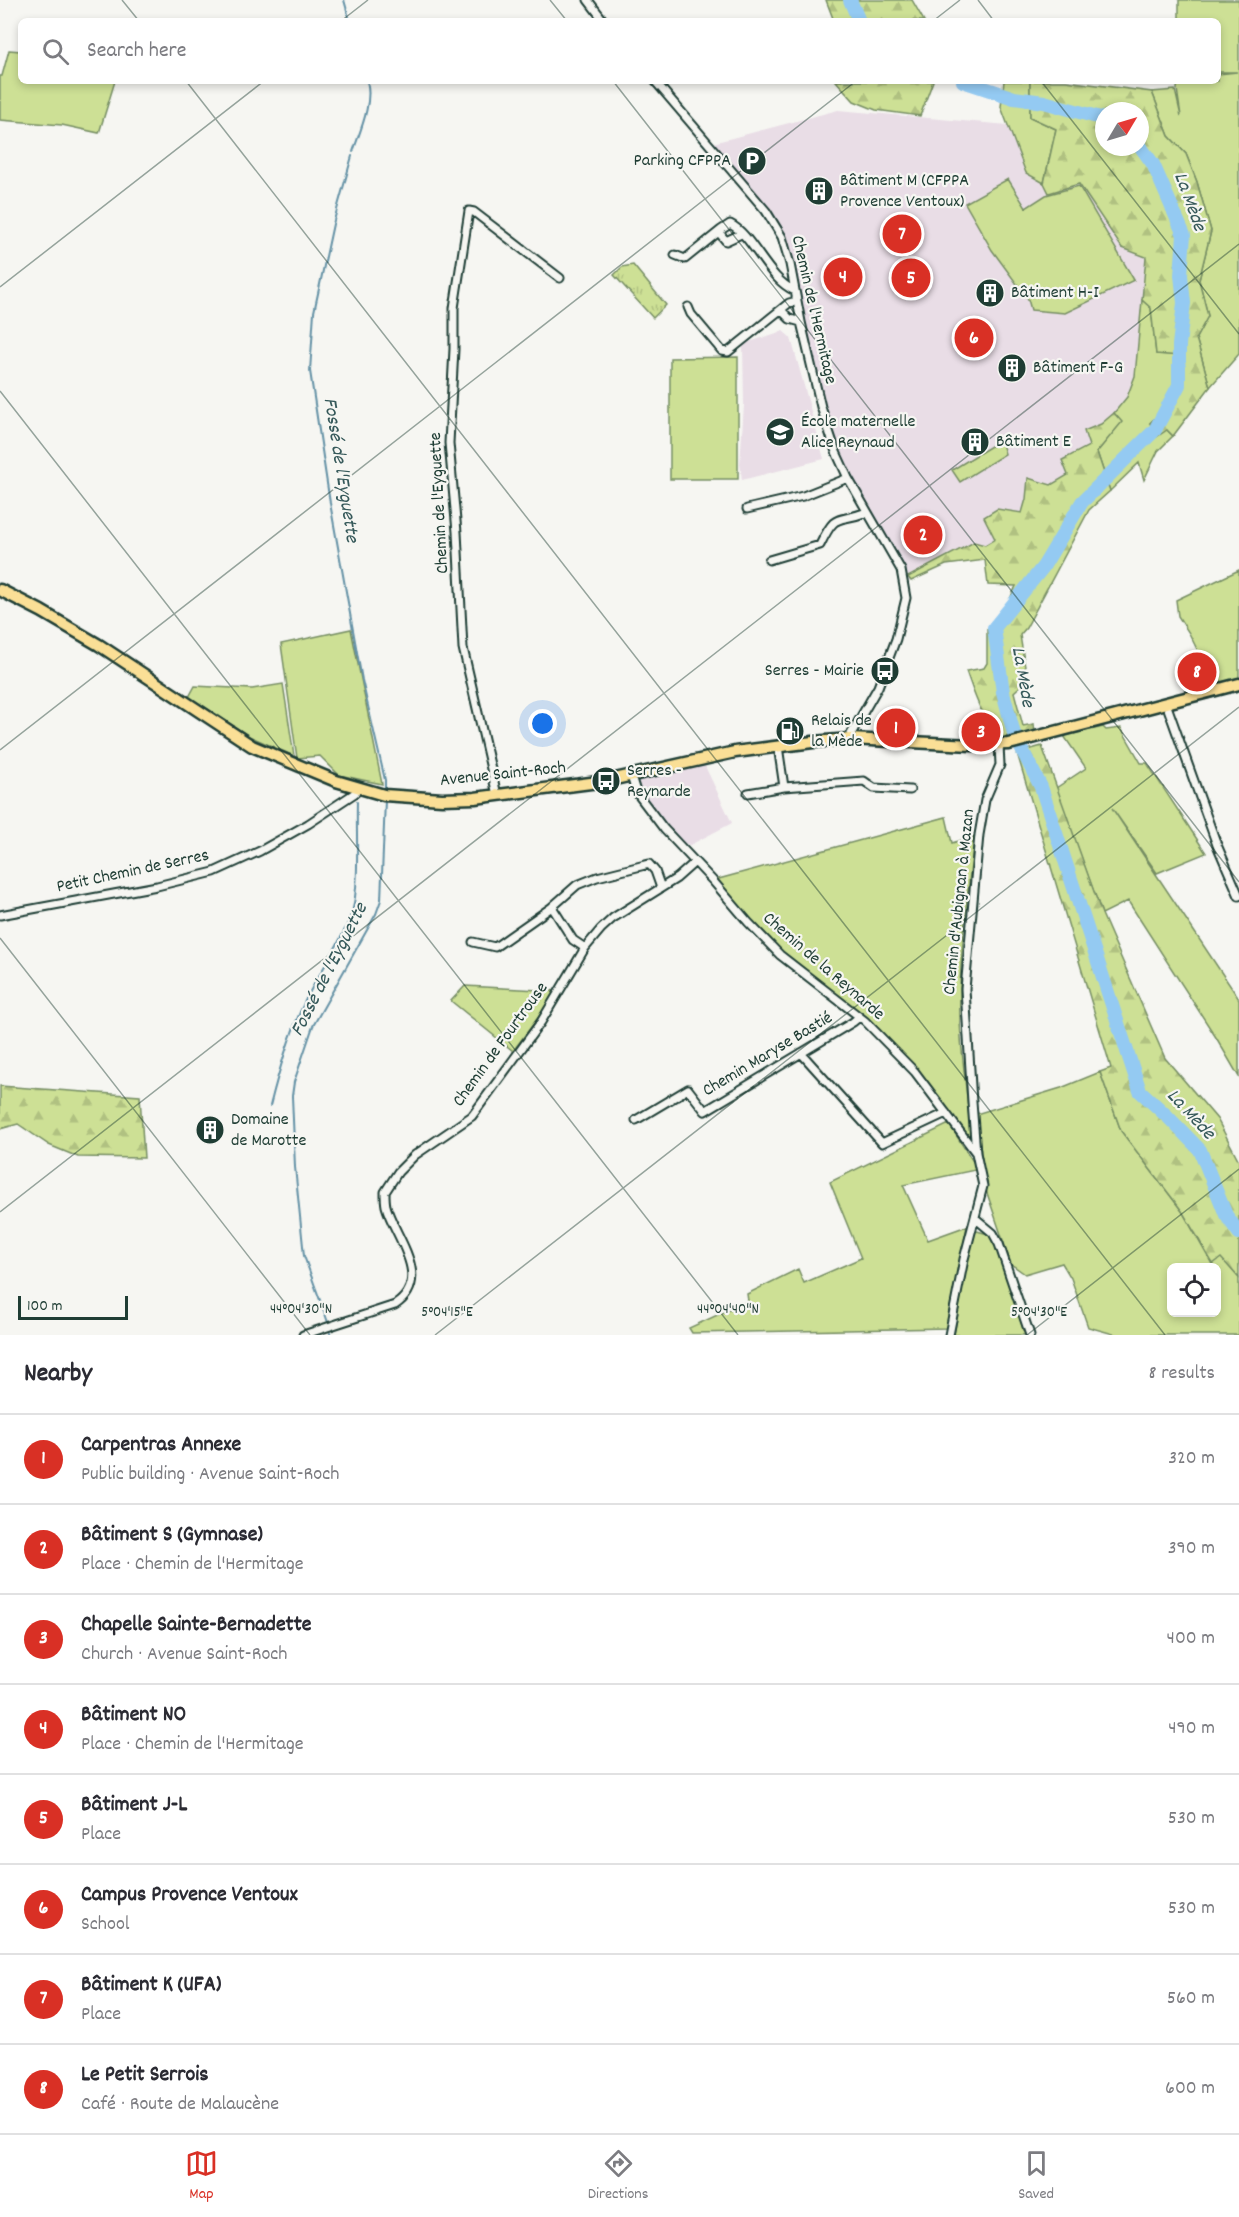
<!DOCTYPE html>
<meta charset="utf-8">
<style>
body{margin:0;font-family:Dekko,sans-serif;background:#f2f2f3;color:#2b2b33}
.controls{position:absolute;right:18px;bottom:18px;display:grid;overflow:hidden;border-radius:9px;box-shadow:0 3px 9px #0003}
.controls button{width:54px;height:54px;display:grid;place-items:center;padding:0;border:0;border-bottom:2px solid #e1e1e2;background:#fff;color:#2b2b33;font:30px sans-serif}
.compass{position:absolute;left:1095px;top:102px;width:54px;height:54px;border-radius:50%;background:#fff;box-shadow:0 3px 9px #0003;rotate:52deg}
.scale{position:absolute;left:18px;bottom:15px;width:110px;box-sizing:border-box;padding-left:6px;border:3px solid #1f3d34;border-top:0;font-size:16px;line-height:21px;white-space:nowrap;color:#1f3d34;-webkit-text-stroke:4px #f6f6f2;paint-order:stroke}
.you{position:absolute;left:543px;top:724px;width:21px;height:21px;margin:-15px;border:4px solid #fff;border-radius:50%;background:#1a73e8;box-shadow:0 0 0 9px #1a73e833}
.badge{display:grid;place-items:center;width:39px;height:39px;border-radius:50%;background:#d93025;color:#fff;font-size:20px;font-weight:700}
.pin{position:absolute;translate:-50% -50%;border:3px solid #fff;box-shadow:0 2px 6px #0006}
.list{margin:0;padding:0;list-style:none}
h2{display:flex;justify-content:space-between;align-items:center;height:78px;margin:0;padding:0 24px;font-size:26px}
h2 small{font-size:20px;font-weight:400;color:#7c7c81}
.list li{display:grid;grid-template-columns:39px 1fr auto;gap:18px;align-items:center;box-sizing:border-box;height:90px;padding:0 24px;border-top:2px solid #e1e1e2}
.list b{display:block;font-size:22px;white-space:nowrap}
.list p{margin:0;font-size:20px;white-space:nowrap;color:#7c7c81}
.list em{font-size:20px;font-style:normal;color:#7c7c81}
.icon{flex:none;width:33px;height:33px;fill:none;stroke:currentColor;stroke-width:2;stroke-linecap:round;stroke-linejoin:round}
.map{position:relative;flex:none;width:1239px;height:1335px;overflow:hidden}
.search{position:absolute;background:#fff;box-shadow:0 3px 9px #0003;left:18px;right:18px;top:18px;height:66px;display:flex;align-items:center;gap:15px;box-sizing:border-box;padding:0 21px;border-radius:9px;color:#7c7c81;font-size:22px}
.sheet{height:798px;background:#fff}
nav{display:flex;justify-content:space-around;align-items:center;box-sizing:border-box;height:84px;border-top:2px solid #e1e1e2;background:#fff;font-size:16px;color:#7c7c81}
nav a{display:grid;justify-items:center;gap:3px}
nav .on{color:#d93025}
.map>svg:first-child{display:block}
.built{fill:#e9dde6}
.grass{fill:#cde095;stroke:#768e64;stroke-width:1.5;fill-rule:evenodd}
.forest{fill:url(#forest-firs);stroke:#768e64;stroke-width:1.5;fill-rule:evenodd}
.park{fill:url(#park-tufts);stroke:#768e64;stroke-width:1.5}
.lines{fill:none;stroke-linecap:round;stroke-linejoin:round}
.stream{stroke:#6592a6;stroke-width:2}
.river{stroke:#94caf2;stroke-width:14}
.minor-casing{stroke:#1f3d34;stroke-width:11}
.primary-casing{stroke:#1f3d34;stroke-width:15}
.minor{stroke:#f6f6f2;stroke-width:7}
.primary{stroke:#fadf96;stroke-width:10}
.ticks{fill:none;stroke:#1f3d34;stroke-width:1.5;stroke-opacity:0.45}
.labels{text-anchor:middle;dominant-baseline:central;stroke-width:4.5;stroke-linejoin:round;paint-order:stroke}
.poi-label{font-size:18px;fill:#1f3d34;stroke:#f6f6f2;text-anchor:start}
.street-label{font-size:18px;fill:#1f3d34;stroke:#f6f6f2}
.water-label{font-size:20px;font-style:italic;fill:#36595a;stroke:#f6f6f2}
.ticks-label{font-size:15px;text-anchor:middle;fill:#1f3d34;stroke:#f6f6f2;stroke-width:4.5;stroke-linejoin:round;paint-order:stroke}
</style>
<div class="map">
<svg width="1239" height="1335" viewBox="0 0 1239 1335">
<defs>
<pattern id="forest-firs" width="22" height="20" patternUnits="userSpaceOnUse" patternTransform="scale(1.5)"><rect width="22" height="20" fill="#cde095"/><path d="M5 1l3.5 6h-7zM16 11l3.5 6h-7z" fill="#b0c181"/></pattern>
<pattern id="park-tufts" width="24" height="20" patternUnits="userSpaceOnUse" patternTransform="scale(1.5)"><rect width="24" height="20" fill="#cde095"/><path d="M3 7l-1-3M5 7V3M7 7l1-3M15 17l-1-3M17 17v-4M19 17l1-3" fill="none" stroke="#b0c181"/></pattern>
</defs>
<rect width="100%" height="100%" fill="#f6f6f2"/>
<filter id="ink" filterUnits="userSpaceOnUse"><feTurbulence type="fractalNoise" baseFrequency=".0167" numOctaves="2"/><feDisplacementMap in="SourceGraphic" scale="12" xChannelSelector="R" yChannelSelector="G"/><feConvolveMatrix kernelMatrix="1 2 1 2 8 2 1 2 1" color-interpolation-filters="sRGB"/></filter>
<g filter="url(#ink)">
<path class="built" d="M838,110L1041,128L1149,228L1130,430L986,560L946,565L911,581L907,582L903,568L844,462L822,398L789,246L783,230L775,217L713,143Z
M783,331L791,338L824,459L742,480L740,464L744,405L743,344Z
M704,764L732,823L690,845L681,843L639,791L636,779Z"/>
<path class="grass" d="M1179,0H1239V354L1210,387L1196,338L1208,316L1199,280L1211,231L1197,182L1186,154L1169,136L1152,92L1175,90L1181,116L1177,89L1178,81H1218V74L1237,72H1218V21H1179Z
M9,50L21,51V81H115L99,133L62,125L0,120V76H2Z
M1004,81H1030V117L1056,129L1044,183L1026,173L1001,107Z
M1008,179L1026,208L1046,195L1079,186L1134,280L1065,313L1031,310L1028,299L992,250L965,203Z
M1142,300L1151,308L1156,354L1179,355V385L1170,403L1150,423L1167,430L1173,436L1158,451L1144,480L1139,463L1110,491L1097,452L1121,422L1114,413L1127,397L1135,376Z
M738,357V479H670V358Z
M1001,440L1005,454L960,482L952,470Z
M1239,570V680L1215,686L1189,633L1178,616L1176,600Z
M351,629L382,784L339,775L320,756L297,758L281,644Z
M283,684L294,756L249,736L189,697L195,686L252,689Z
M1103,727L1106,730L1121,728L1141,763H1147L1206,853L1157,873L1112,808L1239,999V1077L1217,1039L1128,901L1102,914L1056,788L1086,768L1064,736Z
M946,817L952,843L974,836C969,888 961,940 960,991C958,1042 968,1092 971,1142L923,1077L863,1017L782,954L715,880Z
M465,986L558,991L513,1051L451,1001Z
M1100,1072L1121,1131L1182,1211L1212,1264L1221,1257L1239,1278V1335H1117L1088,1327L1071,1278L1062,1263L1025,1274L1011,1264L986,1190L976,1114L1061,1088ZM1172,1268H1216V1312H1172Z
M949,1124L974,1163L975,1170L903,1185L928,1240L967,1226L947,1328L692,1333L689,1328L748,1301L747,1294L798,1269L804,1283L861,1258L830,1182Z
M977,1231L988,1234L996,1244L1025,1335H954L972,1234Z"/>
<path class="forest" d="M826,0H847L856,21H834Z
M853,0H912L924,21H862Z
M836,81H933L920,116L876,110L854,101Z
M1030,81H1066L1152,92L1169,136L1186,154L1197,182L1211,231L1199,280L1208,316L1196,338L1210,387L1173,436L1167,430L1155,438L1150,423L1170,403L1179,386V356L1156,354L1151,308L1142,300L1146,257L1122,248L1079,184L1049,193L1044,183L1056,129L1030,117ZM1104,111H1140V147H1104Z
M1114,413L1122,422L1097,452L1110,491L1089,510L1026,628L1020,635L1027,680L1014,692L1023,726L1034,724L1035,733L1002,737C982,721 975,696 966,671L984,668L987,663V629L1006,607L1016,586L988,585L985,560L946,565L911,581L908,577L974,542L985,545L995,539L984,517L997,509L1022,513L1026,499L1028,478L1051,485L1068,475L1062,460L1089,446L1084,431L1101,424Z
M1042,746L1102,914L1165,1058L1217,1119L1239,1161V1278L1221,1258L1213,1264L1182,1211L1121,1131L1100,1072L1111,1068L1017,753Z
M0,1086L140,1096L144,1158L78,1157L49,1145L18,1124L0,1129Z"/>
<path class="park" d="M633,265L666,305L653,318L614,275L622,267Z"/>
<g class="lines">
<path class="stream" d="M344,0L350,21
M353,152C360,131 373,103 367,81
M352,156L333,224L314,312L310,371L330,503L362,680L385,780V789
M270,1106C279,1070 289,1035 305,1001C320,971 341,944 352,912C360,885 356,831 357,802
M329,1325L304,1256L295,1167L292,1096L294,1082L313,1026L376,914L381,900L385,800
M330,1333L331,1335"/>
<path class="river" d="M850,0L859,21
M963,81L1014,98L1044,102L1104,119
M1140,146L1153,164L1184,235L1181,275L1184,303L1179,345V385L1155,430L1082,502L1043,567L994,628L1003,692L1014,734L1041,787L1140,1091L1168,1117L1200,1150L1226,1215L1239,1233"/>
<g class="minor-casing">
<path id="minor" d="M588,0L604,21
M655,81L766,211L782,237L790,264L801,322L821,407L836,452L848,478L901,570L906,598L896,639L878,687L851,734L850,739
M741,234L726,241L721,235V230L730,224C753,235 767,279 795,291
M675,255L685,259L721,230
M688,307L691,314L722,351L728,352L789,303L797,301
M781,310L790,319L801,322
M747,509L803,496L848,478
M769,560L820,545C837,510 836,524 867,512
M1166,703L1217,845L1239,896
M778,746L784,787L864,781L874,788L910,790
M631,776L636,792L664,829L713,881L748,922L780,955L865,1021L915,1072L976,1153
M748,793L784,787
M497,795L463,648L457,532L449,443L454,349V308L469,211L474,212L560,278
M0,915L157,886L214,872L260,851L308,824L355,793L357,789
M473,942L495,947L552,907
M585,948L573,940L552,907L577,885L597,877L649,864L655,871L661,888
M801,1053L882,1143L946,1113
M636,1120L688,1089L705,1111L853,1022L859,1017
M975,1218L993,1233L999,1244L1030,1335
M303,1335L395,1305C434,1279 394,1236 386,1206C385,1201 385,1196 385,1192L398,1172L415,1155L472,1116L541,1022L585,948L601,929L613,918L677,878L695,862
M949,1335L964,1259L983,1186L976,1153L972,1102L965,989L979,835L985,800L1000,765L999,745"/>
</g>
<g class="primary-casing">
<path id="primary" d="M0,590L41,611L99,645L252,746L336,781L384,795L442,799L475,798L606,781L735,752L813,742L850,739L972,745L1009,744L1239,684"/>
</g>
<use href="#minor" class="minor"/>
<use href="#primary" class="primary"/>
</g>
</g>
<path class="ticks" d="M122,0L139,21M550,0L567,21M978,0L994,21M341,21L368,0M933,21L960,0M186,81L1165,1335M613,81L1239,882M1041,81L1239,334M0,287L264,81M0,391L738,1335M0,750L856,81M0,938L310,1335M0,1212L1239,244M435,1335L1239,707M1027,1335L1239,1169"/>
<defs>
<g id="parking-disc" transform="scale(1.5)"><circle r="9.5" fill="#1f3d34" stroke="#f6f6f2"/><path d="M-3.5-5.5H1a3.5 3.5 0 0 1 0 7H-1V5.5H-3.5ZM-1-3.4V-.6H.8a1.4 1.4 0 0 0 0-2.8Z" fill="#fff"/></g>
<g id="building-disc" transform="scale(1.5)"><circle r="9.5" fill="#1f3d34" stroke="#f6f6f2"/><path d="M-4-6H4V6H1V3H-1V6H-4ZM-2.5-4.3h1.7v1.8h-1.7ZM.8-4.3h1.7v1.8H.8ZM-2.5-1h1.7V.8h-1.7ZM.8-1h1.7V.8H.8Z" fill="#fff"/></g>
<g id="school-disc" transform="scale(1.5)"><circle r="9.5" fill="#1f3d34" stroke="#f6f6f2"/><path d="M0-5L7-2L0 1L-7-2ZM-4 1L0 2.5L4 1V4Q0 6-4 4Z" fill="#fff"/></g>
<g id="bus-disc" transform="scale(1.5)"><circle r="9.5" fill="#1f3d34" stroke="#f6f6f2"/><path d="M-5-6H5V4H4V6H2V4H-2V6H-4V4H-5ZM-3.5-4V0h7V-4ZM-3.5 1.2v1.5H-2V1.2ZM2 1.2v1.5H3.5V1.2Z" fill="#fff"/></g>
<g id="fuel-disc" transform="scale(1.5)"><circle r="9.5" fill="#1f3d34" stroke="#f6f6f2"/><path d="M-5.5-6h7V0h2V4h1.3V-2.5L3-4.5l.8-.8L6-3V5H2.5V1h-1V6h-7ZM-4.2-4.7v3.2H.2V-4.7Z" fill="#fff"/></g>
</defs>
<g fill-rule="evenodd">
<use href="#parking-disc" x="752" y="161"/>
<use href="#building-disc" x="819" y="191"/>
<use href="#building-disc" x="990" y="293"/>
<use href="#building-disc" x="1012" y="368"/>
<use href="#school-disc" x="780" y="432"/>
<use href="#building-disc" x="975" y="442"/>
<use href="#bus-disc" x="885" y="671"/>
<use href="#fuel-disc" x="790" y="731"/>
<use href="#bus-disc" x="606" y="781"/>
<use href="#building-disc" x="210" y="1130"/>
</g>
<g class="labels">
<g class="poi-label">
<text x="731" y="161" text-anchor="end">Parking CFPPA</text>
<text x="840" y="181">Bâtiment M (CFPPA<tspan x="840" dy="21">Provence Ventoux)</tspan></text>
<text x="1011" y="293">Bâtiment H-I</text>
<text x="1033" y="368">Bâtiment F-G</text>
<text x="801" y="422">École maternelle<tspan x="801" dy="21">Alice Reynaud</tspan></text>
<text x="996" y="442">Bâtiment E</text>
<text x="864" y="671" text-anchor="end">Serres - Mairie</text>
<text x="811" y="721">Relais de<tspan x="811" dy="21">la Mède</tspan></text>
<text x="627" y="771">Serres -<tspan x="627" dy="21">Reynarde</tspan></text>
<text x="231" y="1120">Domaine<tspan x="231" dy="21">de Marotte</tspan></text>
</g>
<g class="street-label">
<text transform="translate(813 310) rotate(77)">Chemin de l'Hermitage</text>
<text transform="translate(440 503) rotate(-93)">Chemin de l'Eyguette</text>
<text transform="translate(503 775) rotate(-6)">Avenue Saint-Roch</text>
<text transform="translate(133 872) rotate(-12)">Petit Chemin de Serres</text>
<text transform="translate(960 902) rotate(-84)">Chemin d'Aubignan à Mazan</text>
<text transform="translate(823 967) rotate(41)">Chemin de la Reynarde</text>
<text transform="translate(501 1045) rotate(-54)">Chemin de Fourtrouse</text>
<text transform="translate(768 1055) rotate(-31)">Chemin Maryse Bastié</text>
</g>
<g class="water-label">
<text transform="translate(1189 202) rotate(70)">La Mède</text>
<text transform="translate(340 470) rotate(81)">Fossé de l'Eyguette</text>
<text transform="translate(1022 677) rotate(80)">La Mède</text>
<text transform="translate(330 970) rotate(-63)">Fossé de l'Eyguette</text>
<text transform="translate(1190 1115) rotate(47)">La Mède</text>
</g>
</g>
<g class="ticks-label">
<text x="301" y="1313">44°04'30"N</text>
<text x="728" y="1313">44°04'40"N</text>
<text x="447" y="1316">5°04'15"E</text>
<text x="1039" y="1316">5°04'30"E</text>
</g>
</svg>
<div class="controls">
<button><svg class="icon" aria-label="locate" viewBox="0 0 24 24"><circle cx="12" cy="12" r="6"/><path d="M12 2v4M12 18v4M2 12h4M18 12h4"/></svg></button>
</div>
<svg class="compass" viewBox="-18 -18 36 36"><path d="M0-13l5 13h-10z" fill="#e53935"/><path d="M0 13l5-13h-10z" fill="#7c7c81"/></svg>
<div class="scale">100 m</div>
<div class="you"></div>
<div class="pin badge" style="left:896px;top:728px">1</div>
<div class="pin badge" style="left:923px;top:535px">2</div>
<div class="pin badge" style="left:981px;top:732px">3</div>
<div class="pin badge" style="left:843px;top:277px">4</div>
<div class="pin badge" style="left:911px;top:278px">5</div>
<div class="pin badge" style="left:974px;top:338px">6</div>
<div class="pin badge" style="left:902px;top:234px">7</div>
<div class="pin badge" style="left:1197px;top:672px">8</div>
<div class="search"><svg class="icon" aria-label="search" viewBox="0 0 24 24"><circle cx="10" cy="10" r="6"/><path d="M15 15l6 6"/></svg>Search here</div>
</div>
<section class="sheet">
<h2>Nearby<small>8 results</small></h2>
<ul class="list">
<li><span class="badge">1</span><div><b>Carpentras Annexe</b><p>Public building · Avenue Saint-Roch</p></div><em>320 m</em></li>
<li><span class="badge">2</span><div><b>Bâtiment S (Gymnase)</b><p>Place · Chemin de l'Hermitage</p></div><em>390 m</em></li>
<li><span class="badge">3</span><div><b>Chapelle Sainte-Bernadette</b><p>Church · Avenue Saint-Roch</p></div><em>400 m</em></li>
<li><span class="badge">4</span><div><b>Bâtiment NO</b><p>Place · Chemin de l'Hermitage</p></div><em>490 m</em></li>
<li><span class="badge">5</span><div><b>Bâtiment J-L</b><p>Place</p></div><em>530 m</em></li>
<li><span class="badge">6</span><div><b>Campus Provence Ventoux</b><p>School</p></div><em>530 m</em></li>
<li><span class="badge">7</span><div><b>Bâtiment K (UFA)</b><p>Place</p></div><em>560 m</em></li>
<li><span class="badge">8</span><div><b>Le Petit Serrois</b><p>Café · Route de Malaucène</p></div><em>600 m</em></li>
</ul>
</section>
<nav>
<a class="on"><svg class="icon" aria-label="map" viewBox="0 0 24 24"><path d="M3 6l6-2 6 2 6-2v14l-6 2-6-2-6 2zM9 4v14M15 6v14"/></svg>Map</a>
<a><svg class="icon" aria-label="directions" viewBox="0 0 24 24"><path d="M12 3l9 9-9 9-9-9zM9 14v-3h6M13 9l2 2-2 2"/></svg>Directions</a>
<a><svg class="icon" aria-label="saved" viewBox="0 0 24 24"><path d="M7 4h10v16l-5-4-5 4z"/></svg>Saved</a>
</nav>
